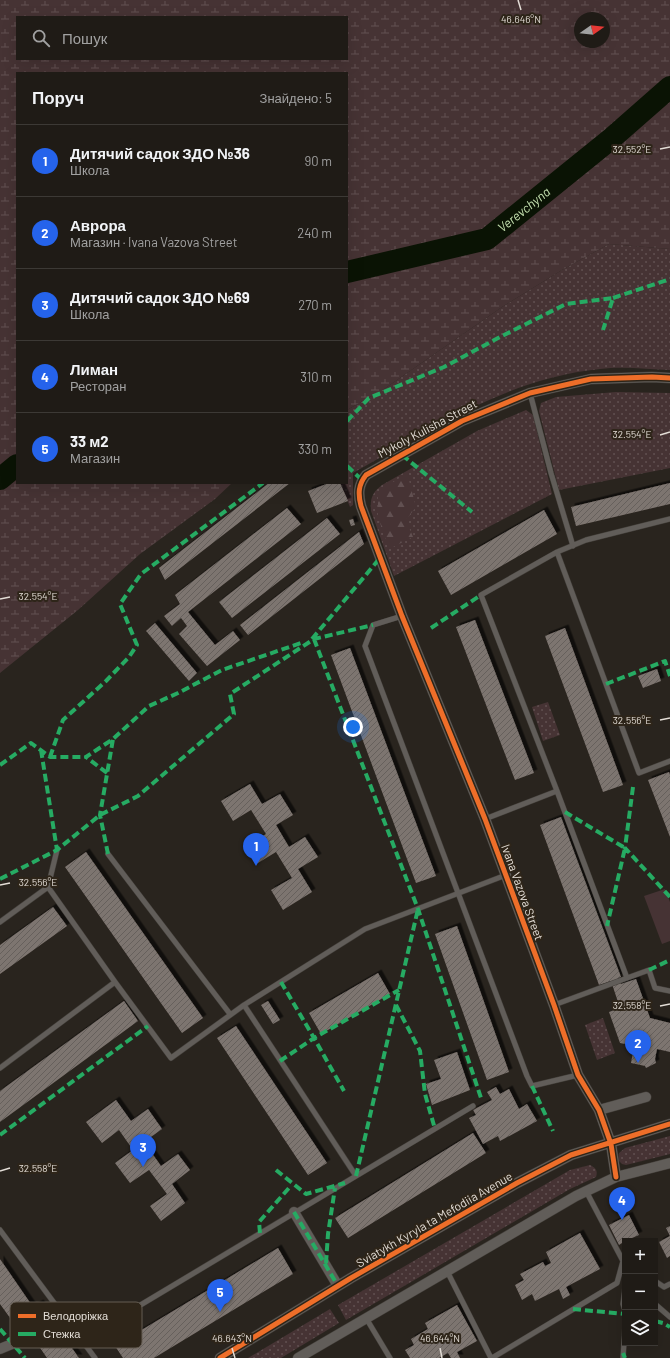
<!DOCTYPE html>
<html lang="uk">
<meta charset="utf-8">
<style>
body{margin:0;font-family:Barlow,sans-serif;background:#27241f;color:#f1f3f6}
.controls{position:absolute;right:12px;bottom:12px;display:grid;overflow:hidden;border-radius:0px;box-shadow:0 4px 16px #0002}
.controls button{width:36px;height:36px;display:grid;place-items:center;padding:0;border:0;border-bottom:1px solid #3c3935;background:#1f1b16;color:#f1f3f6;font:20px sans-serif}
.compass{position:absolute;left:574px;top:12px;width:36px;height:36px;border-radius:50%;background:#1f1b16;box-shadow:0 4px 16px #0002;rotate:76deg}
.you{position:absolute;left:353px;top:727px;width:14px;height:14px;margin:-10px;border:3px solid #fff;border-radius:50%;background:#1a73e8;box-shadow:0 0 0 6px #1a73e833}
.badge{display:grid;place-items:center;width:26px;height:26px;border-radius:50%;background:#2563eb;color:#fff;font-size:13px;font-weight:700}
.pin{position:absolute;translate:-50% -33px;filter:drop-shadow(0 1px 2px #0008)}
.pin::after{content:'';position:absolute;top:21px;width:14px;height:12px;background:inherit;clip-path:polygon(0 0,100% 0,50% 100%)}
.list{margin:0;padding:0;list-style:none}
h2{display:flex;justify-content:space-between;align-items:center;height:52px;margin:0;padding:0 16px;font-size:17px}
h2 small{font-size:13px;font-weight:400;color:#a1a1a1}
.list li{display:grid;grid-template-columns:26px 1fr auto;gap:12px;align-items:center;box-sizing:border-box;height:72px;padding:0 16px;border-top:1px solid #3c3935}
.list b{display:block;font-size:15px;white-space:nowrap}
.list p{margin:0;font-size:13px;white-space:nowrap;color:#a1a1a1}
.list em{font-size:13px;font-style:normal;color:#a1a1a1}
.icon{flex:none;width:22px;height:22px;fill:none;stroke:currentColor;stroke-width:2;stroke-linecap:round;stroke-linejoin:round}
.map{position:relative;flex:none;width:670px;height:1358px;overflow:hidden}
.search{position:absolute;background:#1f1b16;box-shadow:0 4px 16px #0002;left:16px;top:16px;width:332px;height:44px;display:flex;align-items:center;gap:10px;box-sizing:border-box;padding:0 14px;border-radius:0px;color:#a1a1a1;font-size:15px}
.panel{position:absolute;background:#1f1b16;box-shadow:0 4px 16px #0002;left:16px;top:72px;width:332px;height:412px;border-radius:0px}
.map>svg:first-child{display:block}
.grass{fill:url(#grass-dots)}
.forest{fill:url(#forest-firs)}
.wetland{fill:url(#wetland-marsh);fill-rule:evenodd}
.pitch{fill:#463334}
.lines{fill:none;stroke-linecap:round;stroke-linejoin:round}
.river{stroke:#0a1304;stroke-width:22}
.building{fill:url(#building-hatch);filter:url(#shadow)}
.lane-casing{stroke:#433f3a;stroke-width:6}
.street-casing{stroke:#433f3a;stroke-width:11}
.lane{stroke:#615d59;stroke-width:5}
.street{stroke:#615d59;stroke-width:10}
.quiet{stroke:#26ab63;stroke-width:4;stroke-dasharray:8 4;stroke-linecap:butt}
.cycleway-casing{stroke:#2e2519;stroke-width:8}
.cycleway{stroke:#ee6e29;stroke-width:5}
.ticks{fill:none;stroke:#e3ddd6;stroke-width:1.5}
.labels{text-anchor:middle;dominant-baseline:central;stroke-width:4;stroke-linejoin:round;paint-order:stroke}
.street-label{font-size:12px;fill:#e3ddd6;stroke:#2e2519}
.water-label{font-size:13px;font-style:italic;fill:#c4e0af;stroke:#2e2519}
.key{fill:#2e2519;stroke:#645c52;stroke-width:1}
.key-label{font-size:11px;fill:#e3ddd6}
.ticks-label{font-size:10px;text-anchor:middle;fill:#e3ddd6;stroke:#2e2519;stroke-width:4;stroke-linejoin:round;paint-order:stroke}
</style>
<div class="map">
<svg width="670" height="1358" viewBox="0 0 670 1358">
<defs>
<pattern id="grass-dots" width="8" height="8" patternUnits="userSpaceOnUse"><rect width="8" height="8" fill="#463334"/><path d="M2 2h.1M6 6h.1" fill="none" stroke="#615051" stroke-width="1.8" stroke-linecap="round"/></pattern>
<pattern id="forest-firs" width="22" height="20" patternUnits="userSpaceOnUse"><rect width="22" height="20" fill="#463334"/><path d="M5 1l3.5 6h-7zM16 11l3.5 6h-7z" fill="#615051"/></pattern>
<pattern id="wetland-marsh" width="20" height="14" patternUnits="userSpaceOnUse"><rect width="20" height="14" fill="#463334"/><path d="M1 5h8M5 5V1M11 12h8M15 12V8" fill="none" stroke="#615051"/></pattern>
<pattern id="building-hatch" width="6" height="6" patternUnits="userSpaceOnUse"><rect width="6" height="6" fill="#7d746f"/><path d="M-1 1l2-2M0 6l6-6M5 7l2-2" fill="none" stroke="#66605c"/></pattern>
<filter id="shadow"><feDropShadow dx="3.5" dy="-3.5" stdDeviation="0" flood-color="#0009"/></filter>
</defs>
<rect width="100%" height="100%" fill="#29241e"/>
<path class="grass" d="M609,244L670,249V370C648,369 621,366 600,369C508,378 432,429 353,473V505L350,507L340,483H347V410L384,389L502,307L562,270Z
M616,392L670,393V468L559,490L539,411L541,403L556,397Z
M526,410L533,415L552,494L394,576L371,511C370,498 372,493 382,485L477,431Z
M548,702L560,735L543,741L532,707Z
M603,1018L615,1053L597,1060L585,1025Z
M670,1136V1154L626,1165L622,1164L618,1160L619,1153L625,1148Z
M590,1165C596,1168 598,1171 596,1177L570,1189L346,1320L338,1305L570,1170Z
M330,1309L339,1323L281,1358H248Z"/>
<path class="forest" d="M407,473L416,507L406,520L413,537L389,549L378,517V492Z"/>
<path class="wetland" d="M0,0H670V249L609,244L562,270L502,307L384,389L347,410V73H17V483H232L215,499L140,554L78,610L0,673ZM17,17H347V59H17ZM580,18H604V42H580Z"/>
<path class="pitch" d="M665,889L670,902V941L662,944L644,896Z"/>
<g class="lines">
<g class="river">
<path id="s1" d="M347,272L487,239L612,138L670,87"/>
<path d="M0,479L17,465"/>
</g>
</g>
<path class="building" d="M269,483H290L165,580L159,568Z
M329,483H340L348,501L317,513L308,491Z
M670,483V504L576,526L571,507Z
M287,508L301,524L188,612L215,645L233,631L240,640L207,666L179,634L187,626L181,618L172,626L164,616L180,604L175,595Z
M544,510L557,534L451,595L438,571Z
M327,518L340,534L232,618L219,602Z
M353,519L355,525L351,526L349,520Z
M359,532L364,544L248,635L240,625Z
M475,620L534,773L515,780L456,627Z
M155,623L197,673L189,681L146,631Z
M565,628L623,785L603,792L545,636Z
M350,648L436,876L416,883L331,655Z
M657,669L661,681L643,688L638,676Z
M669,772L670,775V837L648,780Z
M250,784L262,804L280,794L293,815L276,825L289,847L305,837L318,857L298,869L312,892L283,910L271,890L292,878L276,852L258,863L248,846L266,834L251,810L233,821L221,801Z
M561,817L621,977L618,978L621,984L636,979L650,1018L670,1023V1052L657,1049L655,1059L656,1063L646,1068L645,1066L631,1063L634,1046L620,1043L609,1012L620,1008L611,981L599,985L540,825Z
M86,852L203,1018L182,1033L65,867Z
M53,907L67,926L0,974V945Z
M457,926L509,1072L487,1080L435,934Z
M378,973L390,994L321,1034L309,1013Z
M124,1001L138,1021L0,1122V1091Z
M268,1001L280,1020L273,1024L261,1005Z
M236,1026L327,1163L308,1175L217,1038Z
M457,1052L470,1090L432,1105L426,1084L441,1079L434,1060Z
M496,1087L500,1094L509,1089L519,1109L527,1104L537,1121L500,1141L498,1136L483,1144L469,1118L476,1115L473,1110L492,1100L487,1092Z
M116,1100L131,1121L148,1109L162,1129L144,1142L161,1166L178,1154L190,1170L172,1184L185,1203L161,1221L150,1206L167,1194L149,1170L130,1183L115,1163L133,1150L119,1130L102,1143L86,1122Z
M473,1133L486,1153L348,1238L335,1218Z
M629,1215L639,1235L625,1241L619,1245L609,1225Z
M670,1226V1236L666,1228Z
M580,1233L600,1269L566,1287L570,1295L563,1299L559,1289L535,1301L532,1294L522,1300L515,1285L524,1280L520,1274L543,1262L545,1266L551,1263L546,1252Z
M670,1236V1256L667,1258L659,1242Z
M278,1248L293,1274L154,1358H123L115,1346Z
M0,1259L33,1307L40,1303L79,1358H47L19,1317L13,1322L0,1304Z
M457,1305L477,1341L457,1352L460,1358H451L448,1353L439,1358H410L405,1350L414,1345L411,1339L428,1329L425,1323Z"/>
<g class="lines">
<g class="lane-casing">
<path id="lane" d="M530,393L551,473L573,546
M557,552L586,540L670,519
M402,616L373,625L365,646L527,1076L532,1086L578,1075
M557,791L481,595L557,552L639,773L670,761
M485,819L557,791L627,978L554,1005
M108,854L230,1014
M48,887L115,982L171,1058L244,1005
M0,922L48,887L57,850
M627,978L649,970L655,988L670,991
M0,1068L115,982
M356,1176L244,1005L365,929L506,875
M0,1230L95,1358
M447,1271L491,1358
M655,1281L664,1287L670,1284
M625,1288L623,1304L625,1311
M655,1304L670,1317
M366,1318L390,1358
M82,1340L473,1106
M492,1358L617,1283L623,1261L586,1191
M623,1358L625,1328"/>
</g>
<g class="street-casing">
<path id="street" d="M599,1110L646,1097
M616,1177L611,1144L599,1110L578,1075L554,1005L485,819L402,616L361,506C358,494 358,485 366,475L462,421L530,393L591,379L652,377L670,378
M294,1212L338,1286
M0,1349L12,1344
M220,1358L351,1278L517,1183L571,1155L670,1124
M298,1358L576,1196L616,1177L670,1163"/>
</g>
<use href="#lane" class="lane"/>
<use href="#street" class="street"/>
<path class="quiet" d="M613,298L670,279
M347,421L369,398L444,367L500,337L566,304L613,298L603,330
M402,455L472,512
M347,466L362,480
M431,628L481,595
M312,639L380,558
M314,639L418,909L482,1101
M606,684L665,661L670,676
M41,750L57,850
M50,757L63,720L106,681L129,657L137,645L120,604L141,574L263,483
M0,765L31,743L50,757H86
M107,773L86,757L113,739L149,706L178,693L222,670L301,643
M633,787L625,848L670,897
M565,812L625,848L607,926
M108,854L100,815L113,739
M0,879L57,850L100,815L138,796L234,714L230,694L314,639L373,625
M649,970L670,960
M281,982L314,1038L399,990
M396,1005L420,1051L425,1094L435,1129
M280,1061L314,1038L344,1091
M532,1086L553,1131
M0,1135L148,1026
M276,1170L306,1194L345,1183
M356,1176L418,909
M294,1212L338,1286
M260,1233L259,1222L289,1188
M326,1263L328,1234L335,1188
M573,1309L625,1314
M655,1321L663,1323L670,1327
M0,1329L25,1358
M623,1353L625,1358"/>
<g class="cycleway-casing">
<path id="cycleway" d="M616,1177L611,1144L599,1110L578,1075L554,1005L485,819L402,616L361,506C358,494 358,485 366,475L462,421L530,393L591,379L652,377L670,378
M220,1358L351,1278L517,1183L571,1155L670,1124"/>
</g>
<use href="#cycleway" class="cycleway"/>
</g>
<path class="ticks" d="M518,0L521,10M660,149L670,147M660,435L670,432M0,599L10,597M660,720L670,718M0,885L10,883M660,1006L670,1004M0,1171L10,1168M232,1348L235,1358M440,1348L442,1358"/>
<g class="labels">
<g class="street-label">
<text transform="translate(427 428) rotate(-28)">Mykoly Kulisha Street</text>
<text transform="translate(523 892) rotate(70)">Ivana Vazova Street</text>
<text transform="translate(434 1219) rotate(-30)">Sviatykh Kyryla ta Mefodiia Avenue</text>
</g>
<g class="water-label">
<text stroke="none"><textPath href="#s1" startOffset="191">Verevchyna</textPath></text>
</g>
</g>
<rect x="10" y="1302" width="132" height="46" rx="6" class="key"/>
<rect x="18" y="1314" width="18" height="4" fill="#ee6e29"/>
<rect x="18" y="1332" width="18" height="4" fill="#26ab63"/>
<g class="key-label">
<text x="43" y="1320">Велодоріжка</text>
<text x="43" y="1338">Стежка</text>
</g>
<g class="ticks-label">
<text x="521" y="23">46.646°N</text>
<text x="632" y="153">32.552°E</text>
<text x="632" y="438">32.554°E</text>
<text x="38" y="600">32.554°E</text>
<text x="632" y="724">32.556°E</text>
<text x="38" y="886">32.556°E</text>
<text x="632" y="1009">32.558°E</text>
<text x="38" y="1172">32.558°E</text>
<text x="232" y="1342">46.643°N</text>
<text x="440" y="1342">46.644°N</text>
</g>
</svg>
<div class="controls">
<button>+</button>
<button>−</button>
<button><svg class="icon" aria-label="layers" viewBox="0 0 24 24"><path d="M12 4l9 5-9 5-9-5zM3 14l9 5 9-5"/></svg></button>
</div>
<svg class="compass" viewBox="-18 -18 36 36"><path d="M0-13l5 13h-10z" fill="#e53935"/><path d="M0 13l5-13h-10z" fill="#a1a1a1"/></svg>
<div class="you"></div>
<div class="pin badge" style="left:256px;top:866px">1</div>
<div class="pin badge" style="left:638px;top:1063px">2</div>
<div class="pin badge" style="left:143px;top:1167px">3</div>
<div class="pin badge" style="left:622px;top:1220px">4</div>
<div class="pin badge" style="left:220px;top:1312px">5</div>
<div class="search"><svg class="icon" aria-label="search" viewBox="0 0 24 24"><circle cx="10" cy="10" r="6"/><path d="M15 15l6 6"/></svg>Пошук</div>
<section class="panel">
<h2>Поруч<small>Знайдено: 5</small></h2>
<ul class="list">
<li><span class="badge">1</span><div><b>Дитячий садок ЗДО №36</b><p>Школа</p></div><em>90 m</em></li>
<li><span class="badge">2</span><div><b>Аврора</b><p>Магазин · Ivana Vazova Street</p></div><em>240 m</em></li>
<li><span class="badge">3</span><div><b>Дитячий садок ЗДО №69</b><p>Школа</p></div><em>270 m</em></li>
<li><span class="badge">4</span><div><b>Лиман</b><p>Ресторан</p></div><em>310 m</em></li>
<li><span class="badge">5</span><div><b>33 м2</b><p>Магазин</p></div><em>330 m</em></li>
</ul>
</section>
</div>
